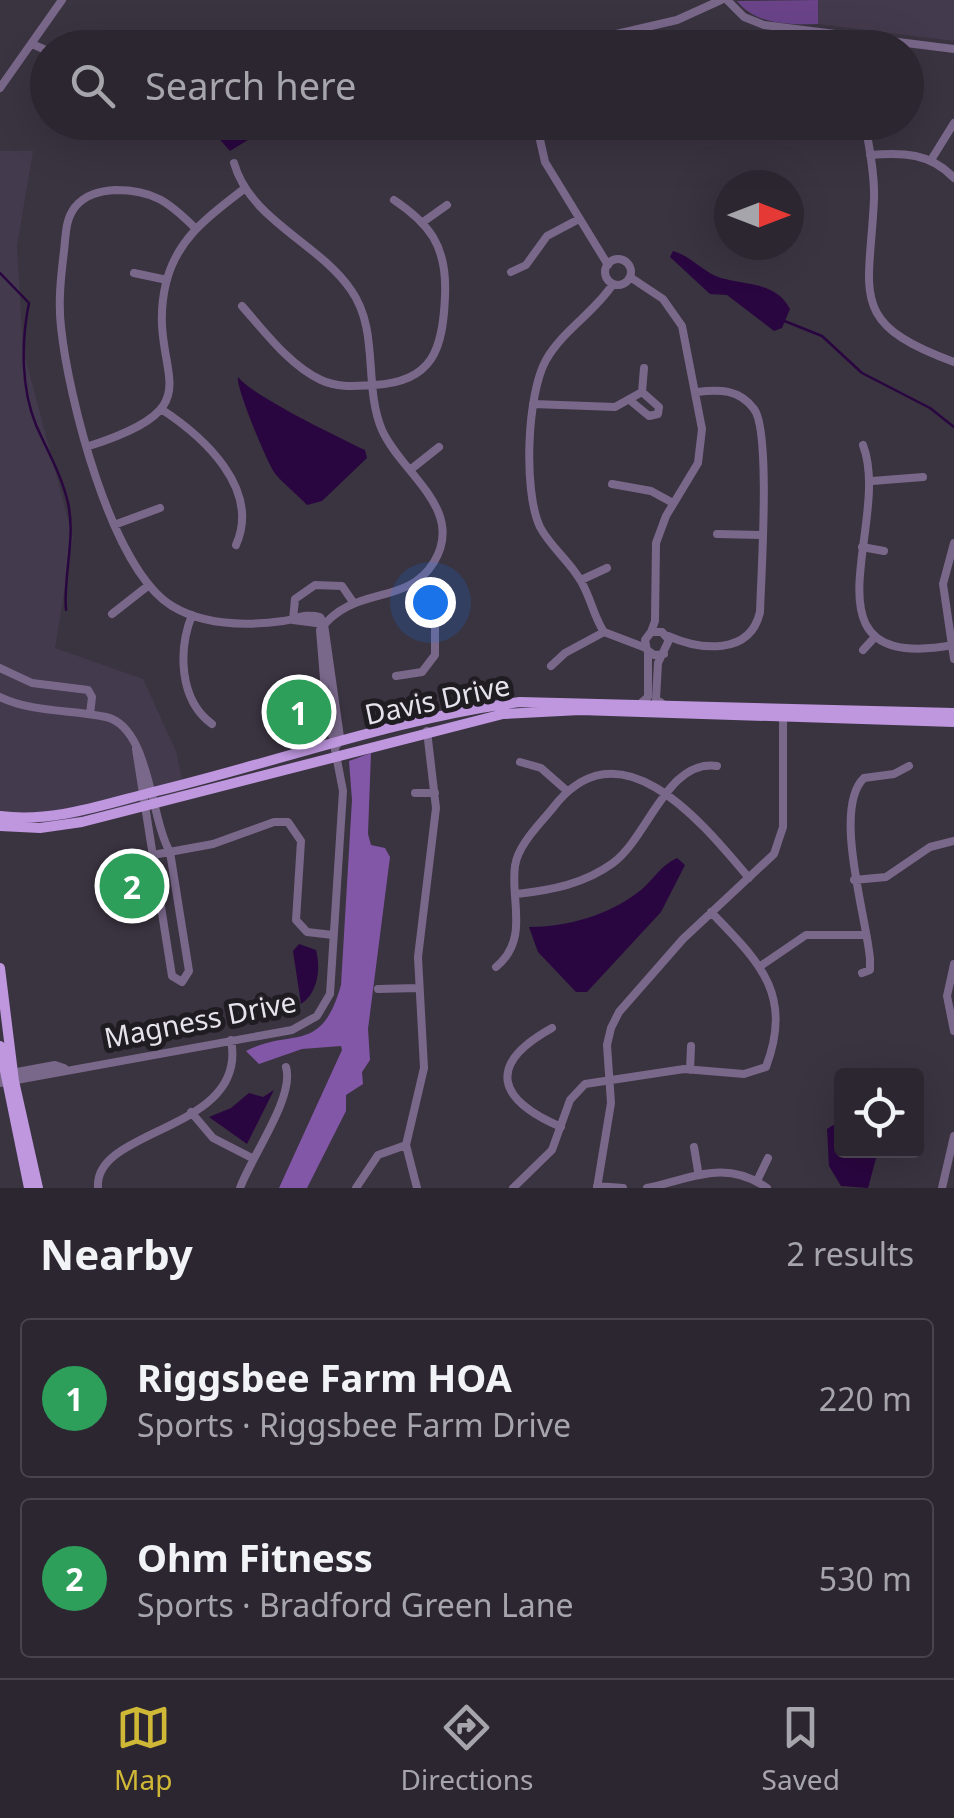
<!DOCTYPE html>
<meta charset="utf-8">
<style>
body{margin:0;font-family:"Noto Sans",sans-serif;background:#342e38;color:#f1f3f6}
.controls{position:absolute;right:30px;bottom:30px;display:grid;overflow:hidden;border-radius:10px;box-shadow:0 10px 40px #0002}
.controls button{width:90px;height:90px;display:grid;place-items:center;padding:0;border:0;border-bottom:2px solid #48434c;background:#2c2630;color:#f1f3f6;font:50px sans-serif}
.compass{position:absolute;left:714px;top:170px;width:90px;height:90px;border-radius:50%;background:#2c2630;box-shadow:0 10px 40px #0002;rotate:90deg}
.you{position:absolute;left:430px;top:602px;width:35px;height:35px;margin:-25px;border:8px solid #fff;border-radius:50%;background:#1a73e8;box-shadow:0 0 0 15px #1a73e833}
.badge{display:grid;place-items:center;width:65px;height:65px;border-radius:50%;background:#d0b837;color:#fff;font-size:32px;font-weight:700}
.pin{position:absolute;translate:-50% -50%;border:5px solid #fff;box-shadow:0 2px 10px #0006}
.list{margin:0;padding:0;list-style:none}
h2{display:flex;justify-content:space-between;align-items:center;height:130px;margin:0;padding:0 40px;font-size:42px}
h2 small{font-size:32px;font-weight:400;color:#a6a5ab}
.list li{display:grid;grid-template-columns:65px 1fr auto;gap:30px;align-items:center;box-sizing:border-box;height:160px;margin:0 20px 20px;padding:0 20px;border:2px solid #48434c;border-radius:10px}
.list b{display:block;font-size:38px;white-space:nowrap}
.list p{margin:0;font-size:32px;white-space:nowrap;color:#a6a5ab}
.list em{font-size:32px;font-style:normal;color:#a6a5ab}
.icon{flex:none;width:55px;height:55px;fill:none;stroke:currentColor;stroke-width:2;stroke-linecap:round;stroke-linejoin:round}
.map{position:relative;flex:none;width:954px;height:1188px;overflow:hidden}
.search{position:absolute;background:#2c2630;box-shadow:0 10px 40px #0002;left:30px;right:30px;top:30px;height:110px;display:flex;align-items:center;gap:25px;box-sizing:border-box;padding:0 35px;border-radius:55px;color:#a6a5ab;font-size:38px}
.sheet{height:490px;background:#2c2630}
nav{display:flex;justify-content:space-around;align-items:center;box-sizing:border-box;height:140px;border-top:2px solid #48434c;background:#2c2630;font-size:28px;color:#a6a5ab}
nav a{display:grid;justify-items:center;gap:5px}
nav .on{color:#d0b837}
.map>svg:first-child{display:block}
.built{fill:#443a4d}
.green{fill:#6a4389}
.forest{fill:#8357a7}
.water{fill:#2a0640}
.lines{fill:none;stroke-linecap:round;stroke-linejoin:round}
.stream{stroke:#2a0640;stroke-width:2.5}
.minor{stroke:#7a688b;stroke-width:8}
.major{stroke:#be97df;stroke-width:10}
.labels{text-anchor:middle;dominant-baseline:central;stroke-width:10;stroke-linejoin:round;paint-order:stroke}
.street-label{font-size:28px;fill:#e7e3ec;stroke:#1f1c22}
</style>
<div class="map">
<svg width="954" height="1188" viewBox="0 0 954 1188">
<rect width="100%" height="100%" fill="#3a3340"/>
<path class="built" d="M818,0H954V41L818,24Z
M0,151H33L17,246L23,349L73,538L55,648L143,679L176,751L185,792L92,817L33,824L0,821Z"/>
<path class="green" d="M818,0V24C789,25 756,25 737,1Z"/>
<path class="forest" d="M371,753L368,834L371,845L385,848L390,857L368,1029L370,1060L362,1072L363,1084L346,1095V1111L307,1188H279L342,1050L341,1046L302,1049L259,1064L246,1051C292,1027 321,1056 341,985L352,800L349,761Z"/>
<path class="water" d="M262,123L266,129L230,151L206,124Z
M673,251C691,256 704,273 721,278C745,285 776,282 790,309L782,328L774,331L727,295L710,294L670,257Z
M238,377C253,396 338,437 365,450L367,458L322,501L307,505C299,496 277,478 274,472C266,460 235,385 238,377Z
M677,858L685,865L661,912L587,992H576L538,952L529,927C567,927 610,915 641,890C654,879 661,865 677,858Z
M299,944L316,950C321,968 318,993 301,1004L293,951Z
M274,1090L247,1144L209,1117L231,1108L249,1093L263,1097Z
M841,1120L842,1150L878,1151L868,1188L841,1186L829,1166L827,1129Z"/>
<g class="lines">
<path class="stream" d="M0,273L29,303C21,342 21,388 36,425C47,450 62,476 68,503C76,539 63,575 66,610
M782,320L822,336L862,373L930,408L954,427"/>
<path class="minor" d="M727,0L744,17L764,25L954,49
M32,44L48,51
M556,48L677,20L721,0
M0,88L62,0
M536,122L545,162L608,265
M865,122C869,148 875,174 874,199C870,293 846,323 954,362
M870,155C902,152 931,153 954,178
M931,160L954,123
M423,222L447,205
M195,228C169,202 153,190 116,190C100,191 86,194 75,207C65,220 66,235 64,251C61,276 58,301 61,327C68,396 111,569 172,606C205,626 246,626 283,621C297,619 305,613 320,617L324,624
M605 272a13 13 0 1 1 26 0a13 13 0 1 1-26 0Z
M511,272L526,265L547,236L579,219
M134,273L167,280
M630,277L663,299L682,326L702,429L698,463L666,516L656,543L655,621L651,632
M613,284C594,313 563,330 546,360C527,394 523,491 540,527C551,548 571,562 582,583C591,599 594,617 604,632L646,648
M242,306C264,331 290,366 321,380C338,388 355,386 374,385C433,382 443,349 445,296C446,275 444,255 433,237C423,221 409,210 394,200
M632,402L649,416L658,414L659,407L642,392
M533,404L615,407L642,392L644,368
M161,409C204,437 261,489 236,545
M863,445C893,524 793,674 954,645
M89,446C223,403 144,375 166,283C177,238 210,215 244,189
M410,470L439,447
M872,481L923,477
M612,484L651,491L673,503
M114,525L160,508
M717,534L761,535
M954,543L943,584L954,659
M862,547L884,551
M581,580L607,568
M112,614L149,585
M192,615C178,650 179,700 212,724
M293,620L295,599L315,585L342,586L353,602
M293,620L324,624
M324,624L340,737L337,745
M668,636C700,650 750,656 760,612C761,576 771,431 754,409C739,389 719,389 697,392
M863,650L874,638
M551,666L565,653L604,632
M0,668L32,683L88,690L92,697L90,714
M396,676L422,672L435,655V619L416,581
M0,697C34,713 70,709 106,717C150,727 150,818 170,852L189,971L182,982L172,976L136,749
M641,703L648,697V652
M663,704L656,699L658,663L669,640L662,632H651L645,640L647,650L654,655L664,654
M520,762L541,768L566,790
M415,793H435
M153,855L213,844L274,822H288L301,841L296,920L307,932L333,935
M854,880L886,877L930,847L954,841
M517,894C552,890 584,884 613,863C649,836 667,759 717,766
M954,964L947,996L954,1031
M762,965L806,935H866
M496,967C530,939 510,900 515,866C518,845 539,825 552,809C619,720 701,821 749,878
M862,973L870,970V959C867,919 832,808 864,778L894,774L909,766
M378,989L418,988
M552,1028C485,1065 498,1100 561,1127
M690,1070L691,1046
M0,1075L55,1065L64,1068
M0,1083L292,1030L317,1016L330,994L343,791L326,703L320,630C353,584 407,607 434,562C466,509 401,473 382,430C363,386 380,331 351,290C319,243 250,220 234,163
M191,1112L213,1138L252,1158
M694,1147L698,1171
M757,1181L768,1158
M597,1186L623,1188
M98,1188C93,1127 249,1132 231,1040
M240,1188C251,1157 295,1097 286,1067
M356,1188L378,1155L406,1145
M417,1188L406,1145L424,1068L418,957L436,808L427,731
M513,1188L552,1150L570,1100L585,1084L684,1069L744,1074L766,1067C794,993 758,961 711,912
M597,1188L611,1103L607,1045L611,1028L619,1012L683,939L774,854L783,827V719
M647,1188C691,1179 725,1158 767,1188
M942,1188L954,1136"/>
<path class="major" d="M0,816C55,823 104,804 157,791C277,762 397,718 520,702L954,713
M0,826L40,828L82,822L503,714L580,710L954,722
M0,968L14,1081L38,1188
M0,1046L29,1188"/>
</g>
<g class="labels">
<g class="street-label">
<text transform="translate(437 699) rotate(-12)">Davis Drive</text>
<text transform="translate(200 1019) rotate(-11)">Magness Drive</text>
</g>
</g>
</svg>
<div class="controls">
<button><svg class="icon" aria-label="locate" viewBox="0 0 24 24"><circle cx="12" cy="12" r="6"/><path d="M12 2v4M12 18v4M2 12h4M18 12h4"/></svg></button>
</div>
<svg class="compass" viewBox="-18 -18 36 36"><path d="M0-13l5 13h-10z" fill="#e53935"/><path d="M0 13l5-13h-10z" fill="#a6a5ab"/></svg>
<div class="you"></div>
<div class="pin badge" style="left:299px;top:712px;background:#2e9e5b">1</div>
<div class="pin badge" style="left:132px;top:886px;background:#2e9e5b">2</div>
<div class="search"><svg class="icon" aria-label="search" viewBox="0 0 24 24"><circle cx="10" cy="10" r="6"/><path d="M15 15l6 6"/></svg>Search here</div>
</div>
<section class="sheet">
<h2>Nearby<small>2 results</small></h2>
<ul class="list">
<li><span class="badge" style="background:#2e9e5b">1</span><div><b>Riggsbee Farm HOA</b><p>Sports · Riggsbee Farm Drive</p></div><em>220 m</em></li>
<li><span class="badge" style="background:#2e9e5b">2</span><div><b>Ohm Fitness</b><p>Sports · Bradford Green Lane</p></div><em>530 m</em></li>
</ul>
</section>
<nav>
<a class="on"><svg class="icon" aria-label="map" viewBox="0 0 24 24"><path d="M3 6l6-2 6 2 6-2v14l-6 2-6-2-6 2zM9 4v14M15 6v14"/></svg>Map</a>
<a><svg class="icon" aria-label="directions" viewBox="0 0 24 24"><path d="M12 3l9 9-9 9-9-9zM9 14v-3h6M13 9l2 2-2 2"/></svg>Directions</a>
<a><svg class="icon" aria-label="saved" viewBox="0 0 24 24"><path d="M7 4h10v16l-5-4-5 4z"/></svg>Saved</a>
</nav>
